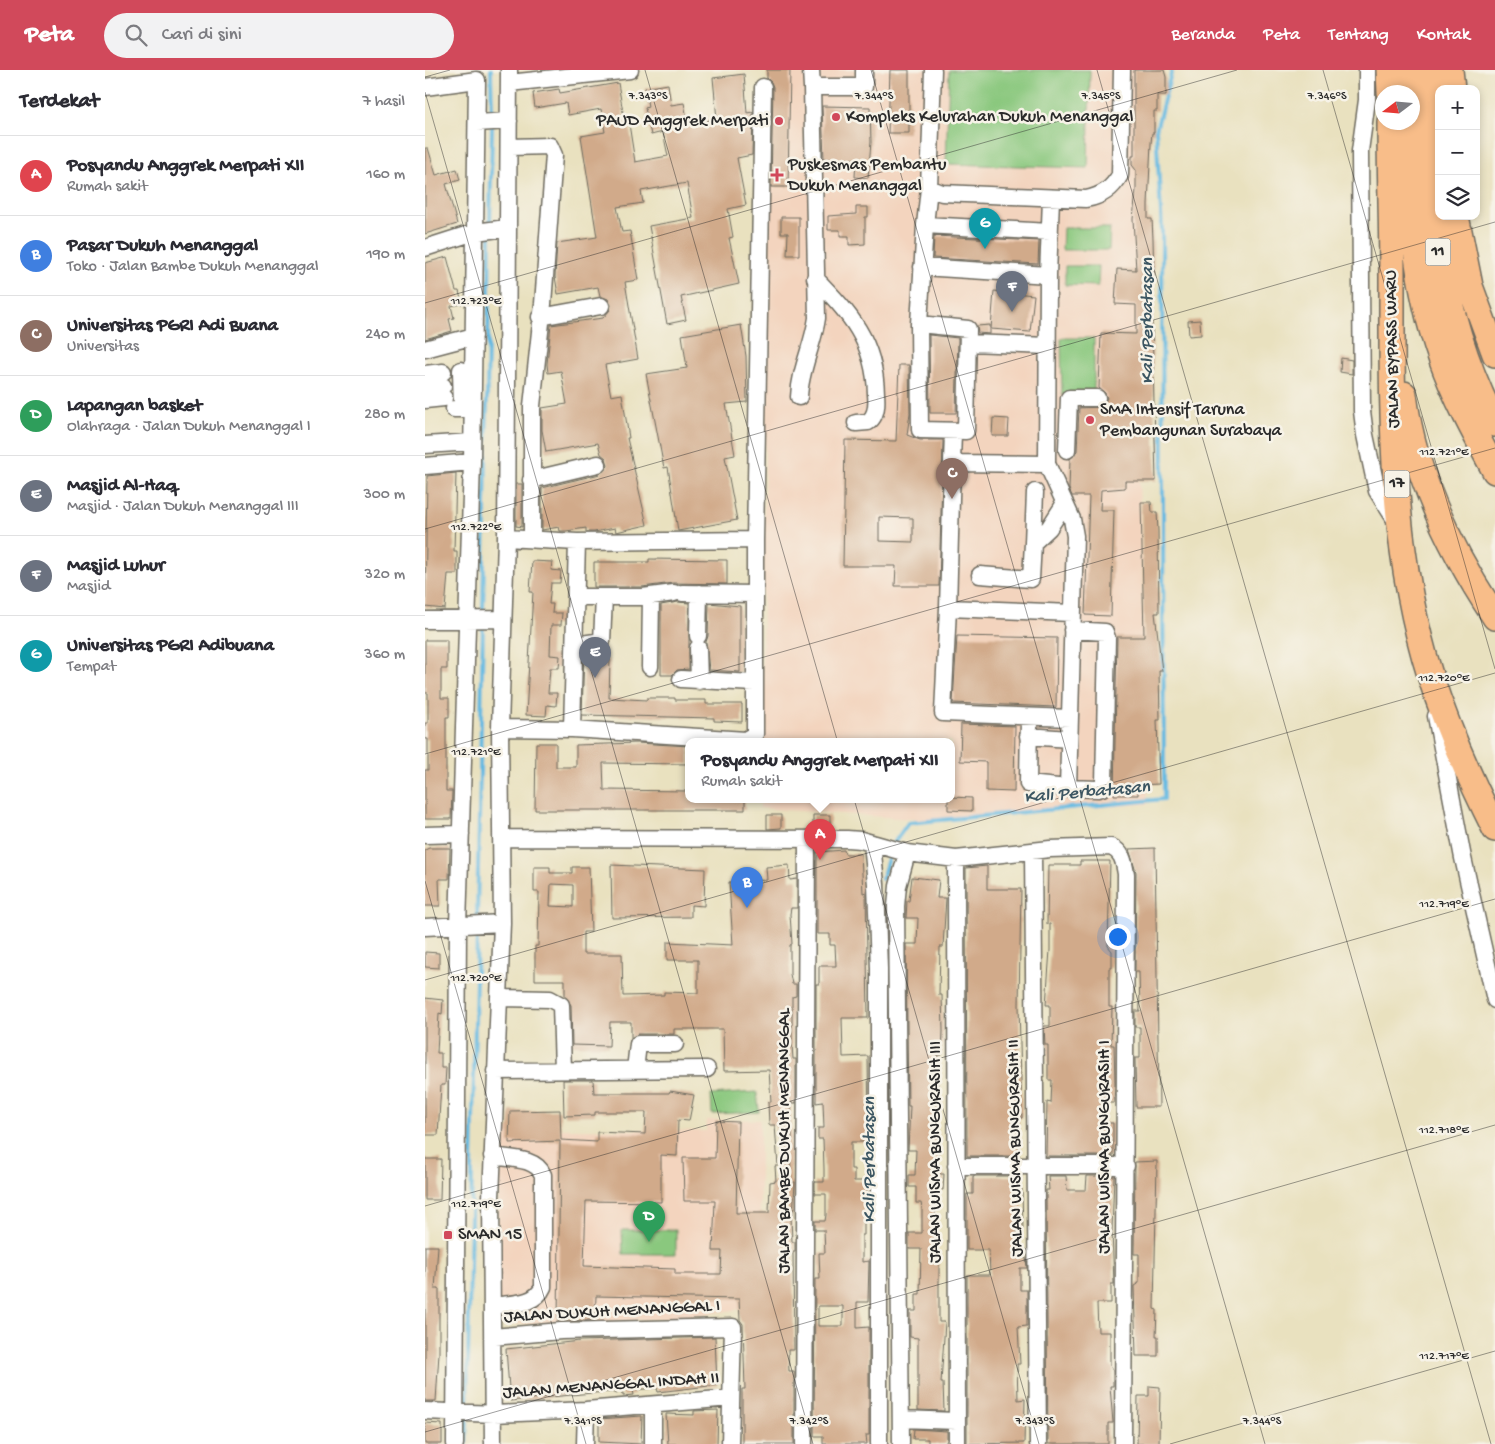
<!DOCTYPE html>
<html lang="id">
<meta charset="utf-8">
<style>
body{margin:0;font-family:"Gochi Hand",sans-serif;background:#f2f2f3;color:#2b2b33}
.controls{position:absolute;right:15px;top:15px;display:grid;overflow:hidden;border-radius:10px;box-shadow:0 2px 8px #0003}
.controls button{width:45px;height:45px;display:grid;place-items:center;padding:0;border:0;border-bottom:1px solid #e1e1e2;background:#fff;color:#2b2b33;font:25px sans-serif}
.compass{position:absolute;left:950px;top:15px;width:45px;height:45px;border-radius:50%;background:#fff;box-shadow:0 2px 8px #0003;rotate:254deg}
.you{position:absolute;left:692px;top:866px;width:18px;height:18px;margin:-12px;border:4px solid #fff;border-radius:50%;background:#1a73e8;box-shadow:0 0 0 8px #1a73e833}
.badge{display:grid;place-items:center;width:32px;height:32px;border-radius:50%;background:#d1495b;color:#fff;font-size:16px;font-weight:700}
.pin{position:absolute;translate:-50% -41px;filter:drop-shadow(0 1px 2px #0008)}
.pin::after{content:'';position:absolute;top:26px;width:18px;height:15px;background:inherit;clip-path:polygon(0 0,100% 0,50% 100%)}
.popup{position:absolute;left:260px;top:668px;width:270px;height:65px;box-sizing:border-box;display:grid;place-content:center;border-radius:10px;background:#fff;filter:drop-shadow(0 1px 4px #0005);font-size:16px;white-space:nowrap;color:#7c7c81}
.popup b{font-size:19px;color:#2b2b33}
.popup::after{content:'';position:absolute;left:50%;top:100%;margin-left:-10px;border:10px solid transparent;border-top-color:#fff}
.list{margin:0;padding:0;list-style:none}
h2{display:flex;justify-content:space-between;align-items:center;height:65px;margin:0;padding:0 20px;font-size:21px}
h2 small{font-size:16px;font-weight:400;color:#7c7c81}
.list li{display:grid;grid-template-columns:32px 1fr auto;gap:15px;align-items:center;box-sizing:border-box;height:80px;padding:0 20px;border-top:1px solid #e1e1e2}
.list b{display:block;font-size:19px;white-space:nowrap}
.list p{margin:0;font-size:16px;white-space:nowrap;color:#7c7c81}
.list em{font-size:16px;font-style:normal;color:#7c7c81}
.icon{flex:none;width:28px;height:28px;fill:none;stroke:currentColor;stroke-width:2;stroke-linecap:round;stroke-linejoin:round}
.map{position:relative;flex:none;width:1070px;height:1374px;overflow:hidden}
header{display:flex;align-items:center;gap:30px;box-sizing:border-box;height:70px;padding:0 25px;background:#d1495b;color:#fff}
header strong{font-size:24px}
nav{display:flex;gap:28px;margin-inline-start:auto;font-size:18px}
.search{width:350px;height:45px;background:#f2f2f3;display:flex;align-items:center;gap:12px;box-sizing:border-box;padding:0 18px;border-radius:28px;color:#7c7c81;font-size:19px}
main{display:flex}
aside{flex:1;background:#fff}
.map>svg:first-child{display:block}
.built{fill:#f3d4be}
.green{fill:#8ac87e;stroke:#5a7a54}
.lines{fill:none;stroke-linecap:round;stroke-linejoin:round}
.stream{stroke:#65b9e1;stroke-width:4}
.building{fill:#d1aa8a;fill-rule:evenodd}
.minor-casing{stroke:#6e6b5f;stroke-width:19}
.highway-casing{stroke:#6e6b5f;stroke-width:28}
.minor{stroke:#fff;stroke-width:16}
.highway{stroke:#f8bd89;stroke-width:25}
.ticks{fill:none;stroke:#2b2b2b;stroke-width:1;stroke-opacity:0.45}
.poi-dot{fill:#d1495b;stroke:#f7f3e8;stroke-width:2}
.labels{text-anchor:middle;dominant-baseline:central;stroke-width:5;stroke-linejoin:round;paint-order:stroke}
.shield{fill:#f7f3e8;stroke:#686764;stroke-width:1}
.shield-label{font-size:16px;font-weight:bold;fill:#2b2b2b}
.poi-label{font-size:18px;fill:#2b2b2b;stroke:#f7f3e8;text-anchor:start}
.street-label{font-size:18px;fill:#2b2b2b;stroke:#f7f3e8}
.water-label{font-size:19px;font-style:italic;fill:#3c5662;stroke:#f7f3e8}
.ticks-label{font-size:12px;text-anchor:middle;fill:#2b2b2b;stroke:#f7f3e8;stroke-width:5;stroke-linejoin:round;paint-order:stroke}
</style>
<header>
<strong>Peta</strong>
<div class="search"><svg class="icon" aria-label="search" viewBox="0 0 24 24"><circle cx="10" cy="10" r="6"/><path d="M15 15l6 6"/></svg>Cari di sini</div>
<nav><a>Beranda</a><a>Peta</a><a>Tentang</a><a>Kontak</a></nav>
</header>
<main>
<aside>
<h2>Terdekat<small>7 hasil</small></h2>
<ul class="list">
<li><span class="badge" style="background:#e0444e">A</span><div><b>Posyandu Anggrek Merpati XII</b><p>Rumah sakit</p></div><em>160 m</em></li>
<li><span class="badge" style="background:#3f7fe0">B</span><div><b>Pasar Dukuh Menanggal</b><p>Toko · Jalan Bambe Dukuh Menanggal</p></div><em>190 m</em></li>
<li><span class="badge" style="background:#8d6e63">C</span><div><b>Universitas PGRI Adi Buana</b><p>Universitas</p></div><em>240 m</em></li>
<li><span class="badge" style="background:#2e9e5b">D</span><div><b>Lapangan basket</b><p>Olahraga · Jalan Dukuh Menanggal I</p></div><em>280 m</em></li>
<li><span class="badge" style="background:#6b7280">E</span><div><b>Masjid Al-Haq</b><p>Masjid · Jalan Dukuh Menanggal III</p></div><em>300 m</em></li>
<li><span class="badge" style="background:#6b7280">F</span><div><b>Masjid Luhur</b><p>Masjid</p></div><em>320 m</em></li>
<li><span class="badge" style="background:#0f9aa8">G</span><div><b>Universitas PGRI Adibuana</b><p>Tempat</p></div><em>360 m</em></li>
</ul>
</aside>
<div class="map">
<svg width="1070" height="1374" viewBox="0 0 1070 1374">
<rect width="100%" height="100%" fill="#f7f3e8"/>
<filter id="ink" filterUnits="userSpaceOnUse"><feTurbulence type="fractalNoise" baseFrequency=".02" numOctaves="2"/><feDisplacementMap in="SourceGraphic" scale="10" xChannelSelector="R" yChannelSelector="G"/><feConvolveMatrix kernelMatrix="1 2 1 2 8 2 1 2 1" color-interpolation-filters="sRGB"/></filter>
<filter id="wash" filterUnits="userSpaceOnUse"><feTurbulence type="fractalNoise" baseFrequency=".0096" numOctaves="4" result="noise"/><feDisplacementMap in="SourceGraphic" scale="20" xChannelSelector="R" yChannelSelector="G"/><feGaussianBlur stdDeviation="1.12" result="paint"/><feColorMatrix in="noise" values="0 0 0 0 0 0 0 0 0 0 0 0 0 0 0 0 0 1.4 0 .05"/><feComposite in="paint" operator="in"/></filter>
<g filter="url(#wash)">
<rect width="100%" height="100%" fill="#e9e1bf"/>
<path class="built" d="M345,0H714L713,369L723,734L500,750L335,738V729H526V671H336Z
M282,1050H335V1169L323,1238L261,1247L152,1255L68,1254L77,1058L281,1061Z"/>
<path class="green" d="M524,0H665L663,98L521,94Z
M638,158H685L684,180H637Z
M640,196H674L673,216L640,215Z
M636,268H669V325H637Z
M332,1022L334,1042L287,1044L286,1025Z
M197,1160H251V1184H198Z"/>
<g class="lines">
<path class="stream" d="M66,0L67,47
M65,157L67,57
M58,544L65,164
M467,776L483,753L739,729L737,160L731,60L747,0
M457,809L465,782
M52,849L58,554
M42,1339L52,859
M41,1374L42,1346"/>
</g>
<g id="blocks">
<path class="building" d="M342,0H365L363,117H346L348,17L346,12L342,8Z
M465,0H484V63H463Z
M709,0H739L741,7V25H732V41H729V63H727L726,73L723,134V149H727L728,169L729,213H726L731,411H700V418L676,420L675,440H689L686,546L660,545L664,426H647L644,419L645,389L652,381L654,338L677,337L682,328L680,323L674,318L676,263L711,264V235L690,234L692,199L711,200L708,149L711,120V100L707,95V86H709Z
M319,4L322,43L328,42L327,85L312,88L321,135L303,139L308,167L304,168L314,214L256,227L261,250L242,254L224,156L268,148L262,113L216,121L218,133L192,137L197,162L205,161L213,210L200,212L213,289L180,295L186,326L197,324L204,368H202L222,455L191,462L190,458L169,462H161V458L141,461H135L134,457L117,460V418L175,404L183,396L181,388L176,384L173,373L121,382L117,360V338L142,334L136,301L123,303L122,294L126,255L178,248L185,240L186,235L183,229L175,226L173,217L133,224L130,207L132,173L172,167L156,66L180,62L176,39L143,45L141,33L110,38L108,23L134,19L135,23L193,13L200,54H204L210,92L243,86L238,62L226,65L220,38L223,37L220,18L243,14L246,35L259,33L263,54L292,49L288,8Z
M397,36L445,37L446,72L443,108L430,107L431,89H399Z
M0,78H3L11,105L32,99L35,110L21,114L32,154L0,164Z
M431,137H443V147H440V174L424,175V166H415V160H403V146L431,144Z
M356,147H374V185H362L363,163H356Z
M509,166L614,171L613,194L508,188Z
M22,187L31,221H34L37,234L26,236L29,248L24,249L27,261L0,269V193Z
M569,221L609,225L605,262L566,259Z
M775,250L776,265L764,266L763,251Z
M316,255L321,286L322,332L301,334L310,385L300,387L312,450L253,461L243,397L239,398L221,304L262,298L257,265Z
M565,255V264L553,263L552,256Z
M504,265L533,268L531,343H505Z
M916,288L927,290V304L915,302Z
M474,295H484L485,343L482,365L495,370H518L514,516H470L471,496H418L420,370L471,371ZM454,447L488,448V472L454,471Z
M568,348L584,349L583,366H567Z
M31,403L29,481H32V504H23L20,539L0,537L2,406Z
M91,414H97V457L91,456Z
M716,432H726L727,442H732L733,461L734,543H730L737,601H734L735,650H732L734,714L713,715V725H689L692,567H719Z
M224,489L302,490V514L248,513L217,517H169V492H224Z
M107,491L127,492L126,500L136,501L135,513H126L124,534H128L127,543H137L136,555H126L125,585L135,586L134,598H125L123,623H132L131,636L122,635L121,646L101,645L108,522H105Z
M253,532L264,533V599L252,600L247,605H236V535Z
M284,533L315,536V602L284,600L281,572L283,566Z
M532,566L632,568L631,637L528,633Z
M0,570H22V599H16V628H24V647H21V721H27L26,749H0V700H3V669H0V653H3V623H0Z
M180,580V589L185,590L184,628L222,630V628H250V630H281V634H317V652L289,651V648L157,645L159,584Z
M536,654L590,656L589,722L561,721V692L535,691Z
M111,673H131V697H151V675L212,673L264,676V694L178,693L179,720L264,721V729H320V740H110Z
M526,727L547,728V741L523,740V729Z
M342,745H356V758L342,759Z
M388,745H405V755H388Z
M4,778H25L24,809H14L15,836H0V780Z
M730,778L734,1037H711L710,988H715V957H710V941H715L714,902H710L711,802L704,779Z
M419,780L420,784H436L438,823L441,822L443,948H417L418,987L443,986L444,1072H426V1099H429V1111H443L442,1141H439V1165H437V1192L444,1191L443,1232H432V1258L444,1257V1365H441L442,1374H398V1366H389L390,1209H395L394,1183H400L399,1160H390V1151H400L401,1145V1124H390V1112H399V1099L398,1069H393V1058H399L398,1032L391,1033V914H394V896H411L410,875H405V864H392V782ZM393,1236H418V1256H393Z
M655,791H685L683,876L687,881V898H684V937H687L686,975H689L690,1014L689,1033H676L677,1053H688V1086H621L622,1032L626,1033L627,1010H623V975H620L619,956H625V935H621L625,880V854H622L623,795H655Z
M186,795L280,799L279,836L266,835V847L187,848Z
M364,795L365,810L372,809V838H366L365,844L367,874L365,875V904L367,914H371V926L367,927V975L368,989H371V1033H366L367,1070H365L366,1112H370L368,1146H366L367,1172H370V1182H368L369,1280H363L364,1301H369V1374H317V1319H320L318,1254L315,1250L314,1229L171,1226L170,1250L133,1251L135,1071L84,1073L85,1041L135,1040L136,1070L172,1072V1062L220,1064L221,1042H170V1045L139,1046L138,1010H168L169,1023H244L245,1021L269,1025L264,1051L253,1050L252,1086L236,1085V1132L161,1131L159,1196L250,1199V1204H296L297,1181H288L290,1131H259L258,1088H290L291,1051L313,1052L311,1143H344L345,1112L351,1111L350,1096H353L350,1055H344L343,1032H346L344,1000L299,1001L298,959H249V964H213L206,968V952H185L184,976L147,975L146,935L140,926V910H110V876H113L114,822H109V797H125V803H147V797H164L166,862H158V884H197L198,926L239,925V922L273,923V890H242V872L308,875L304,812L342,810L341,797ZM126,814L148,815V837L125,836Z
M562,796V819H596L594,935L597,1048H594V1086H542L541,798Z
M487,807L514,810L512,828H521L518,877H515L514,925H517L518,961L517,985H513L512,1063H514L513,1104H519L518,1120L511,1119L510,1166H512V1182H514V1252H520L516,1313H518L519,1341L493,1340V1268L485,1267V1241H491V1224H495L496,1179H484V1163H497V1139L496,1133H491V1117H484V1105H490L491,1080H483L485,1036H483L481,874H492L493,848H481L482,831H484Z
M0,882L14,883V898L0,897Z
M0,928L18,930L17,944L14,943L12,983H16V998H21L20,1015H16L13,1065H0Z
M0,1089H16L15,1130H0Z
M732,1091L729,1239L732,1240L731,1266H733V1286H711L709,1216L714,1213V1184H709L710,1092Z
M548,1106H594V1119H597L598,1159H592L593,1188H601L602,1198H595V1220H602V1256L593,1257L595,1294H592L593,1330L600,1329L599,1373L542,1374V1205H565L564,1180H542V1124H548Z
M623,1106H641L642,1120H661L662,1106H689L687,1160L689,1214H686V1233H672L673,1262H685V1295L688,1299V1316H685L688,1353H683V1374H623L621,1120H624Z
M0,1176H13L10,1219H14V1283L11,1331H0Z
M290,1267L292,1315L233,1322L232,1318L208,1320L209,1325L198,1326V1323L190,1324V1322L167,1323L85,1331L81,1279L155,1271Z
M724,1316L735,1317L734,1374H712L713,1326H724Z
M293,1340L292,1374H243L241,1344L269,1345V1341Z
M217,1346L216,1374L174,1372V1349Z
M0,1353L17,1354V1374H0Z
M489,1359L522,1361V1370L520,1374H503V1369H488Z"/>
</g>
</g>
<g filter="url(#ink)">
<use href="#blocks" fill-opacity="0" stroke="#6e6b5f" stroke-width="1"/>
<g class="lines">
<g class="minor-casing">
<path id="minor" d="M386,0L387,17
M508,0L504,118L517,123L661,129C677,126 687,119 695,105L697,0
M942,0V30L935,81L937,341L940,365L952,421L973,454
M84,13L205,0
M0,17L52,10L47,392L33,856L30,1374
M52,53L84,51
M84,77L125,76L129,85L118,234L107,336V469
M504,118L500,155L625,162
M626,129L623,205L622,394L647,449L650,466L643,718L673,719L677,718L679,714L682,568L680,562L647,560
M0,178L50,162L82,158
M497,197L623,205
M390,208C425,244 450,271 451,324C452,334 452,346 443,352L431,353
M115,247L176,236
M494,254L543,259L541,361L495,360Z
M494,254L500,155
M543,273L623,276
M0,279L49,266
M0,304L18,302
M0,317L18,316
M374,327C375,299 388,276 392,248L387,17H439V0
M0,330L19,328
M29,339H37L36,300
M0,375L47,372
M642,380L644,328H672
M527,393L528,362
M622,394L527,393L523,538L647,543
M0,396L47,392
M106,410L173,394
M81,468L152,472L330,470
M608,473L610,422
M555,505L606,509L608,473L624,458L640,433
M257,523L329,524
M151,527H218L249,523
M523,538L518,643L645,648
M0,550L78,549
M273,566L274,523
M150,575L177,571L179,527
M273,578L274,611
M225,597L226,526
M256,609L329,613
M1011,646L1038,788L1070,930
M604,647L603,714L643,718
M75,658L147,659L321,670L330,664V470L338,17
M147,659L152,472
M603,666L644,669
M0,765L36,764
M77,768L422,769L436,770L482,783L531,789L625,779L686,777C698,782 699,793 701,804L698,1374
M447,773L451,814L454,899V1374
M608,781L613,1374
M531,789L532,1374
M0,857L77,853
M75,928L125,929L136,935L138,1000
M210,1000L213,974H250
M70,1001L282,999
M67,1086C84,1089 111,1087 118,1105V1217C110,1236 85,1233 68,1236
M531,1096H701
M67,1267L136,1261L308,1257L305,1374
M0,1341L69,1344L161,1340L306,1328
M476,1349L532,1351
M68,1374L66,1128L77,853L75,658L81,468L84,0
M160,1374L161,1340
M228,1374V1335
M379,1374L382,769
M476,1374L471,836L473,816L482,783"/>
</g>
<g class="highway-casing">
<path id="highway" d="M964,0L965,22
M1006,0C1003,126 1011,240 1070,354
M1025,0L1027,19
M984,22V0
M965,52C965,105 967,158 967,211C967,343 965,479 1005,605C1022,658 1045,709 1070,759
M984,52C985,132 989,212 1016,288C1030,327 1050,364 1070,401
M1031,146L1045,216L1070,284
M979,324C988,403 1027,482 1070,547"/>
</g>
<use href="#minor" class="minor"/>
<use href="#highway" class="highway"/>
</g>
</g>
<path class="ticks" d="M220,0L614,1374M446,0L840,1374M672,0L1066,1374M898,0L1070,599M0,7L25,0M0,22L388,1374M0,233L812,0M0,459L1070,152M0,684L1070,378M0,811L161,1374M0,910L1070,603M0,1136L1070,829M0,1362L1070,1055M745,1374L1070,1281"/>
<g class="poi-dot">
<circle cx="411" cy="47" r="5"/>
<circle cx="354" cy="51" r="5"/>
<path d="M349.5 97.5h5v5h5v5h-5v5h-5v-5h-5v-5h5z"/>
<circle cx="665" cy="350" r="5"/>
<rect x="18" y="1160" width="10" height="10" rx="2.5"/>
</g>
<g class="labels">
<g class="shield">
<rect x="1000.5" y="168.5" width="25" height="27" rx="4"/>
<rect x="959.5" y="400.5" width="25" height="27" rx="4"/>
</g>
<g class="shield-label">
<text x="1013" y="182">11</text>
<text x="972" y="414">17</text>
</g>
<g class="poi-label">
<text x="421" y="47">Kompleks Kelurahan Dukuh Menanggal</text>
<text x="344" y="51" text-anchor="end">PAUD Anggrek Merpati</text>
<text x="363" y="95">Puskesmas Pembantu<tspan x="363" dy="21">Dukuh Menanggal</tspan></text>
<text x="675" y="340">SMA Intensif Taruna<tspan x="675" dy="21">Pembangunan Surabaya</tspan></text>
<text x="33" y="1165">SMAN 15</text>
</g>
<g class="street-label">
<text transform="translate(968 279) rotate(-91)">JALAN BYPASS WARU</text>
<text transform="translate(360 1071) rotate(-90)">JALAN BAMBE DUKUH MENANGGAL</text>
<text transform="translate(680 1077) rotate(-90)">JALAN WISMA BUNGURASIH I</text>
<text transform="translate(591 1078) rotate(-91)">JALAN WISMA BUNGURASIH II</text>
<text transform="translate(511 1082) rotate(-90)">JALAN WISMA BUNGURASIH III</text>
<text transform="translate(187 1242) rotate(-3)">JALAN DUKUH MENANGGAL I</text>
<text transform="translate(186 1316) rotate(-4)">JALAN MENANGGAL INDAH II</text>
</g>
<g class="water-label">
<text transform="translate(723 251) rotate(-90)">Kali Perbatasan</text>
<text transform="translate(662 723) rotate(-5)">Kali Perbatasan</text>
<text transform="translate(445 1090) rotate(-90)">Kali Perbatasan</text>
</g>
</g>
<g class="ticks-label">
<text x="223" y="29">7.343°S</text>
<text x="449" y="29">7.344°S</text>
<text x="676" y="29">7.345°S</text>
<text x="902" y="29">7.346°S</text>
<text x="51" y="234">112.723°E</text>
<text x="1019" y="385">112.721°E</text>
<text x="51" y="460">112.722°E</text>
<text x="1019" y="611">112.720°E</text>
<text x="51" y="685">112.721°E</text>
<text x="1019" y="837">112.719°E</text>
<text x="51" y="911">112.720°E</text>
<text x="1019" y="1063">112.718°E</text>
<text x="51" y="1137">112.719°E</text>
<text x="1019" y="1289">112.717°E</text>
<text x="158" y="1354">7.341°S</text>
<text x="384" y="1354">7.342°S</text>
<text x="610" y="1354">7.343°S</text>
<text x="837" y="1354">7.344°S</text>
</g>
</svg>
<div class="controls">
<button>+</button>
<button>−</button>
<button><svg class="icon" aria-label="layers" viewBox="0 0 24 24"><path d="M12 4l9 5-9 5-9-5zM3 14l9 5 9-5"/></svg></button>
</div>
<svg class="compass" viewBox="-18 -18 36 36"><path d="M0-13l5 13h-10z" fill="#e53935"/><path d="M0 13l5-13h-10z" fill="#7c7c81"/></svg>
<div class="you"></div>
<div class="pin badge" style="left:395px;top:790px;background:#e0444e">A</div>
<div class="popup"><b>Posyandu Anggrek Merpati XII</b>Rumah sakit</div>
<div class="pin badge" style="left:322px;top:838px;background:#3f7fe0">B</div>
<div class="pin badge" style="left:527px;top:429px;background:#8d6e63">C</div>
<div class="pin badge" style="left:224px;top:1172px;background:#2e9e5b">D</div>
<div class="pin badge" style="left:170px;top:608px;background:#6b7280">E</div>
<div class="pin badge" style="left:587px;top:242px;background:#6b7280">F</div>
<div class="pin badge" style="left:560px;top:179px;background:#0f9aa8">G</div>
</div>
</main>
